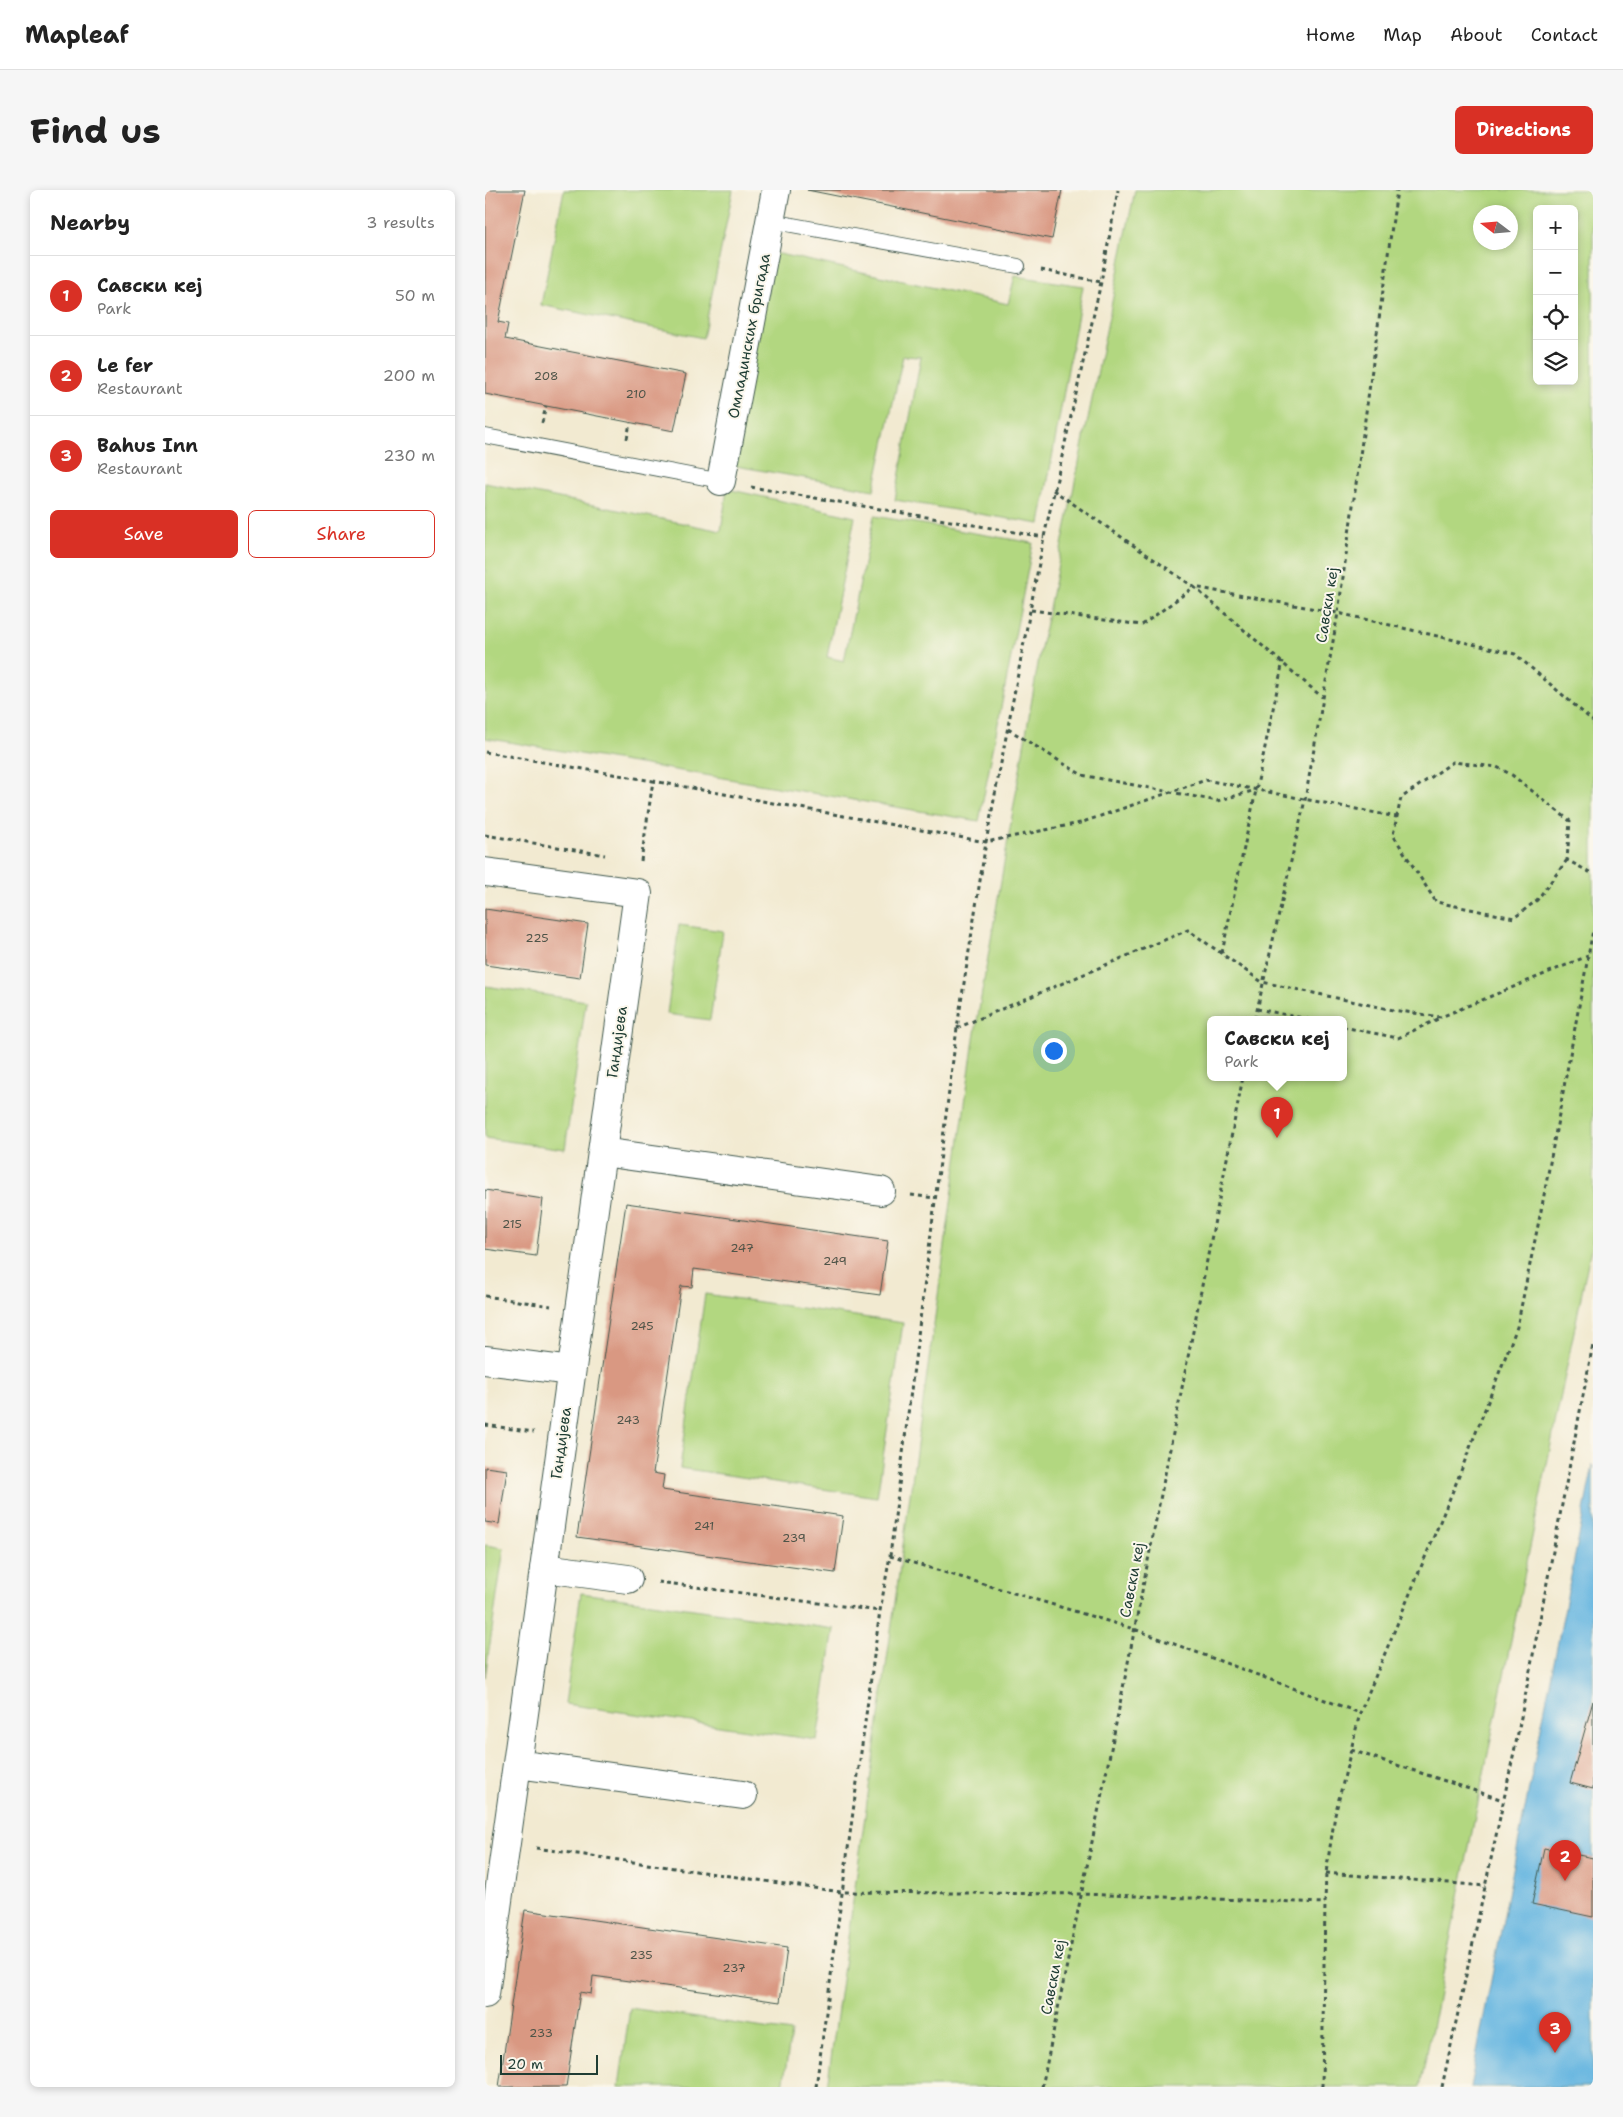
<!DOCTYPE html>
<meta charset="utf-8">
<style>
body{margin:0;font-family:"Shantell Sans",sans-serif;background:#f6f6f6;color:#222}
.controls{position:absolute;right:15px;top:15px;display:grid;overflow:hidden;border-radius:8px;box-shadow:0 2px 8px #0003}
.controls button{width:45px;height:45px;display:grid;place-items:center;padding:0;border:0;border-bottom:1px solid #e0e0e0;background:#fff;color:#222;font:25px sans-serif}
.compass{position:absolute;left:988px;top:15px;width:45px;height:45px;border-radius:50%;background:#fff;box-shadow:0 2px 8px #0003;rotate:286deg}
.scale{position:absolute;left:15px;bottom:12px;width:98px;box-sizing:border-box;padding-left:5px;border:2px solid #1f3d34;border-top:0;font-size:14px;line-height:18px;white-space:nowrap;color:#1f3d34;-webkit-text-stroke:4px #fbf7ec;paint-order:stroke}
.you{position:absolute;left:568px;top:860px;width:18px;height:18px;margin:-12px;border:4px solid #fff;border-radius:50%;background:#1a73e8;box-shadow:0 0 0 8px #1a73e833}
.badge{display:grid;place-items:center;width:32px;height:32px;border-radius:50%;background:#d93025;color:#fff;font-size:16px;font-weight:700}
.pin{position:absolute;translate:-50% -41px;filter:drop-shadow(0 1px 2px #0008)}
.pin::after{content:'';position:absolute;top:26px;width:18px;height:15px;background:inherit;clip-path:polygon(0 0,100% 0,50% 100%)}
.popup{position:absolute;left:722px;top:826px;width:140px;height:65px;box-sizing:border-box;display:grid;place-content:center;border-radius:8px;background:#fff;filter:drop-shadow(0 1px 4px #0005);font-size:16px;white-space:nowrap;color:#767676}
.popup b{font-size:19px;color:#222}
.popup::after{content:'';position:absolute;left:50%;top:100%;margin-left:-10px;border:10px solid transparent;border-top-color:#fff}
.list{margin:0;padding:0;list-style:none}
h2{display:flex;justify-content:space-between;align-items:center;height:65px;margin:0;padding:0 20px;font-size:21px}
h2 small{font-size:16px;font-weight:400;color:#767676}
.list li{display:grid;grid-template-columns:32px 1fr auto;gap:15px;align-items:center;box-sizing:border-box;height:80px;padding:0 20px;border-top:1px solid #e0e0e0}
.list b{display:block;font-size:19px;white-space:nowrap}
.list p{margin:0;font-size:16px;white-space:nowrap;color:#767676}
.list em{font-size:16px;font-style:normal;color:#767676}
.actions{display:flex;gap:10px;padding:15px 20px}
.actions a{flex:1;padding:11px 0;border:1px solid #d93025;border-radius:8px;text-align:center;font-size:18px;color:#d93025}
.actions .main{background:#d93025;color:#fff}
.icon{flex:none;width:28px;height:28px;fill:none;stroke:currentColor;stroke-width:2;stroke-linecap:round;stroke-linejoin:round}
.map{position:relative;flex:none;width:1108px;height:1897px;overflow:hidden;border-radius:8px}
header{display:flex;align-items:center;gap:30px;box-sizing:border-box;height:70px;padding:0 25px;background:#fff;border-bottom:1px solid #e0e0e0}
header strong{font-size:24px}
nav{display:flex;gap:28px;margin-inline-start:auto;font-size:18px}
.intro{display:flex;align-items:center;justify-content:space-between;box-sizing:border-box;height:120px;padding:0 30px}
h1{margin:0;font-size:35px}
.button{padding:12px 22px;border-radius:8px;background:#d93025;color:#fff;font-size:18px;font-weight:700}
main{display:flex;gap:30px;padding:0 30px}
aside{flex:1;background:#fff;border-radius:8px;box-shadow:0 2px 8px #0003}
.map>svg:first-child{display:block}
.green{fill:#b2d780;stroke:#688a5a;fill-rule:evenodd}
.water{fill:#65b5e0;stroke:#42798a}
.building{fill:#d99882}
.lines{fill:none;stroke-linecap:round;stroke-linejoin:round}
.lane-casing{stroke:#3f574c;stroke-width:16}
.street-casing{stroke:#3f574c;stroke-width:30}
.path{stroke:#3f574c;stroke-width:3;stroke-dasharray:4 4;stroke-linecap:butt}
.lane{stroke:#fff;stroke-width:14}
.street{stroke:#fff;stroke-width:28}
.labels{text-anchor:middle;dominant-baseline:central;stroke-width:4;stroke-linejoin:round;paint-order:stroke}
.number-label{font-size:12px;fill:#4e5448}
.street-label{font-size:15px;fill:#1f3d34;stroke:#fbf7ec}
</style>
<header>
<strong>Mapleaf</strong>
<nav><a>Home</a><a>Map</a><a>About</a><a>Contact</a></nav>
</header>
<div class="intro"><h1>Find us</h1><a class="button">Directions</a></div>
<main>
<aside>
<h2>Nearby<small>3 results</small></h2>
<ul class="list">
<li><span class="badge">1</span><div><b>Савски кеј</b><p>Park</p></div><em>50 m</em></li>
<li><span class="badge">2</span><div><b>Le fer</b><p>Restaurant</p></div><em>200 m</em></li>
<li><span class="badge">3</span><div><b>Bahus Inn</b><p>Restaurant</p></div><em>230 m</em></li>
</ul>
<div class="actions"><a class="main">Save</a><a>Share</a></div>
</aside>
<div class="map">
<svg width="1108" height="1897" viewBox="0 0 1108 1897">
<rect width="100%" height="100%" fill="#fbf7ec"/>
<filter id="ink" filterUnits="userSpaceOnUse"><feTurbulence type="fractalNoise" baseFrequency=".02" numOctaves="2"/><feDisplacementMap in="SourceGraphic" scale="10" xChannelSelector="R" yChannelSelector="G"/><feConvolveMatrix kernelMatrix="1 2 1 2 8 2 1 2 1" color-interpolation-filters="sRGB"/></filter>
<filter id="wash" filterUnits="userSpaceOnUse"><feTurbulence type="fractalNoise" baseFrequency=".0096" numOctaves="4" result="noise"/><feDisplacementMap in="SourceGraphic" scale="20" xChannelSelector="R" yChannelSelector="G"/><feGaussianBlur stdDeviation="1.12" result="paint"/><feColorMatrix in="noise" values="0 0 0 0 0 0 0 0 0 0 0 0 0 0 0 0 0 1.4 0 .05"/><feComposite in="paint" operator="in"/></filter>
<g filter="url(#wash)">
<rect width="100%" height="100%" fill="#f2ead1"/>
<path class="green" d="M79,0H248L218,148L56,115Z
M650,0H1108V1048L935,1897H342L489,849L555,462ZM1052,19H1089V191H1052ZM996,22H1026V52H996ZM726,829H858V887H726Z
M290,63L523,114L530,86L598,96L555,334L410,310L436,167L418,166L389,300L245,275Z
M0,293L236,341L242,299L370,327L342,467L359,471L389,326L548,353L494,631L0,548Z
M194,735L238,741L225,830L182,824Z
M0,796L101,811L80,959L0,948Z
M220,1104L418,1133L392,1307L195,1278Z
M0,1355L19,1358L0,1487Z
M96,1403L349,1439L332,1550L80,1514Z
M145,1818L306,1842L298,1897H134Z"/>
<path class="water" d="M1108,1275V1897H985Z"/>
<g id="blocks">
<path class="building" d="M0,0H40L13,132L23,134L20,149L201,184L189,241L0,204Z
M322,0H577L567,49Z
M0,719L103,734L95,788L0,775Z
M0,1000L58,1009L51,1066L0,1059Z
M141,1013L403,1051L395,1105L209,1079L207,1097L196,1096L168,1283L179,1285L177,1300L358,1326L350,1383L92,1347Z
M0,1277L22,1280L14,1334L0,1332Z
M1108,1511V1599L1085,1593Z
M1059,1658L1108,1668V1727L1047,1714Z
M40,1720L302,1758L295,1812L108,1786L106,1804L95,1802L81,1897H14Z"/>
</g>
</g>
<g filter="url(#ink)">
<use href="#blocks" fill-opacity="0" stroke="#3f574c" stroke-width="1"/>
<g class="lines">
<g class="lane-casing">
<path id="lane" d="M285,31L533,76
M0,246L236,291"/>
</g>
<g class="street-casing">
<path id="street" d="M236,291L291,0
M0,682L153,703L0,1804
M117,962L396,1001
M0,1170L86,1181
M59,1378L143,1389
M32,1574L258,1605"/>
</g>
<path class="path" d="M556,80L616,92
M57,233L61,216
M142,249L145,233
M266,297L559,347
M568,300L709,397L853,423L1030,464L1108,531
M546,420L657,435L709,397L837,507
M523,539L597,585L732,611L771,600
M0,562L168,591
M0,645L120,665
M1082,670L1052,710L1029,728L951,712L908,645L916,608L968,572L1012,577L1027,585L1085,631L1082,670L1108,684
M156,671L168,591L501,652L595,633L721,590L912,627
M737,763L798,471
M772,819L823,829
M770,829L820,610L853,423L912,0
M858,837L913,848L955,828
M472,838L703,740L777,792L908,820L956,827L1103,766
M426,1005L450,1008
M0,1106L66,1116
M0,1235L49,1242
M405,1366L649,1439L875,1523
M173,1392L395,1421
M866,1560L1018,1610
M51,1658L356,1702L596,1704L840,1713
M841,1683L1001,1696
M331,1897L395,1421L405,1366L472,838L501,652L559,347L616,92L633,0
M557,1897L628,1549L758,887
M837,1897L840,1713L841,1683L850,1625L875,1523L972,1291L1032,1137L1057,1016L1108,740
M957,1897L1032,1548L1108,1154"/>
<use href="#lane" class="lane"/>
<use href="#street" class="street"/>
</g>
</g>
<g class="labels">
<g class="number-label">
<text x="61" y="186">208</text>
<text x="151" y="204">210</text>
<text x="52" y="748">225</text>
<text x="27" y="1034">215</text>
<text x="257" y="1058">247</text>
<text x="350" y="1071">249</text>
<text x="157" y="1136">245</text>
<text x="143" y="1230">243</text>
<text x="219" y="1336">241</text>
<text x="309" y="1348">239</text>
<text x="156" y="1765">235</text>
<text x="249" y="1778">237</text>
<text x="56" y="1843">233</text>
</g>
<g class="street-label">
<text transform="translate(264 146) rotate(-79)">Омладинских бригада</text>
<text transform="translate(842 415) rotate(-81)">Савски кеј</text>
<text transform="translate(132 852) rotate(-82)">Гандијева</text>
<text transform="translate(76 1253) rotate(-82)">Гандијева</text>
<text transform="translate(647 1390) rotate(-79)">Савски кеј</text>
<text transform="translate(568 1787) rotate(-79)">Савски кеј</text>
</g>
</g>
</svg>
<div class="controls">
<button>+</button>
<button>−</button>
<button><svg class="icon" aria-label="locate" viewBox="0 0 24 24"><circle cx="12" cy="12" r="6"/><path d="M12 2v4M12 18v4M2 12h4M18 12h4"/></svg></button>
<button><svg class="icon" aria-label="layers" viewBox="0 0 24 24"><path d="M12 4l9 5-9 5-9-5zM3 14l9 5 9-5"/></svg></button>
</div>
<svg class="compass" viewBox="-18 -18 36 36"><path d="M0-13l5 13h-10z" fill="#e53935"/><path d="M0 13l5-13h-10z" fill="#767676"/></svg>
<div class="scale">20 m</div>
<div class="you"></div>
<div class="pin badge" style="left:792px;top:948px">1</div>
<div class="popup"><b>Савски кеј</b>Park</div>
<div class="pin badge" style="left:1080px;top:1691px">2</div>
<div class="pin badge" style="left:1070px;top:1863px">3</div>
</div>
</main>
